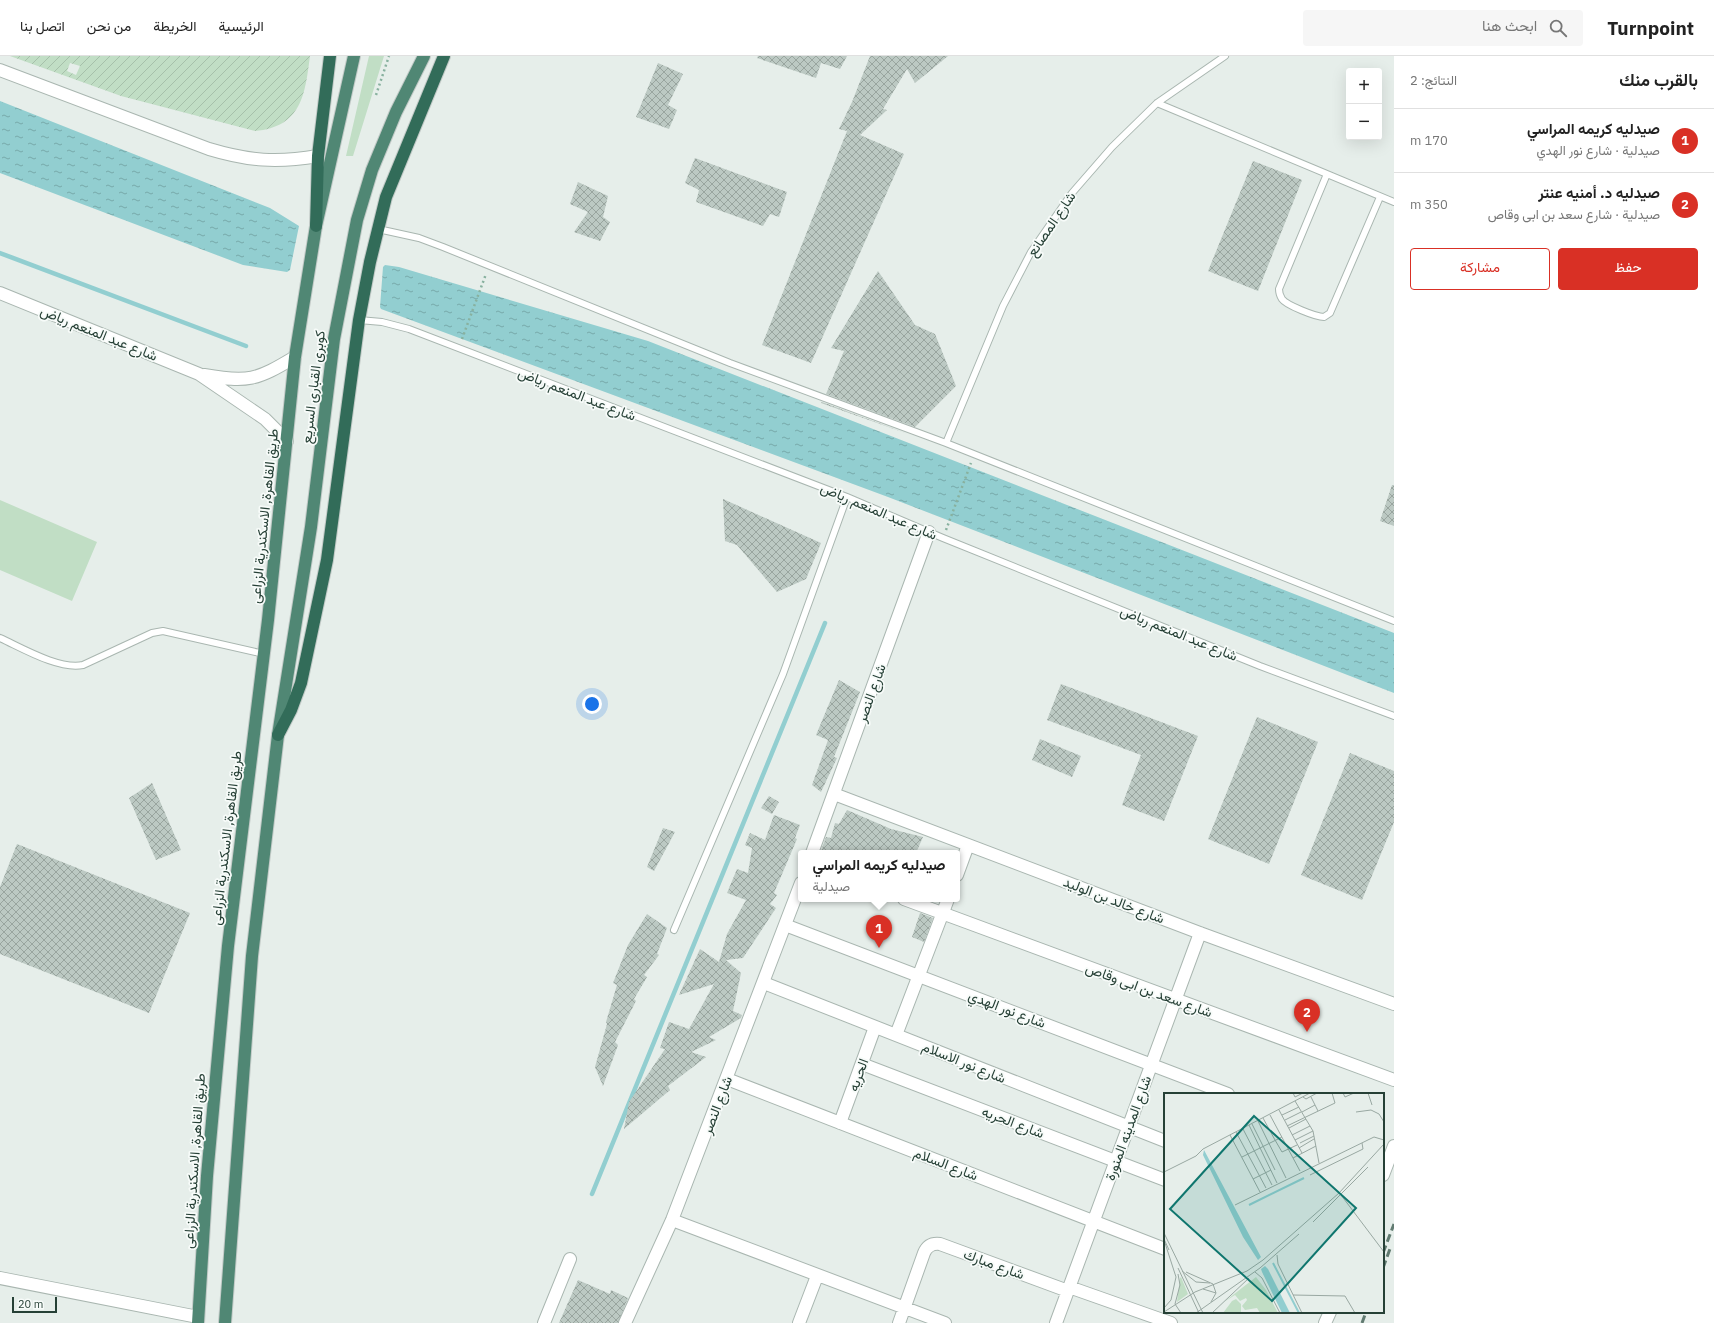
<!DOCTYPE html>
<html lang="ar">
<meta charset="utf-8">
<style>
body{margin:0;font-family:"IBM Plex Sans",Vazirmatn,sans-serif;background:#f6f6f6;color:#222;direction:rtl}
.controls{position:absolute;right:12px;top:12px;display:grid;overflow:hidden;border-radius:4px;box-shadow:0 4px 16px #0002}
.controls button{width:36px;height:36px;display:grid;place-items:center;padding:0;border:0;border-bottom:1px solid #e0e0e0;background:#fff;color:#222;font:20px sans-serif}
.scale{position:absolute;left:12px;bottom:10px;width:45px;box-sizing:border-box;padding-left:4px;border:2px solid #264036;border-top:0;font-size:11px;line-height:14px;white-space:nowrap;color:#264036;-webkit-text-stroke:3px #f7fbf9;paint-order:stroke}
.you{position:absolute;left:592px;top:648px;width:14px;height:14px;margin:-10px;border:3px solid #fff;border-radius:50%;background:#1a73e8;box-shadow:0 0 0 6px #1a73e833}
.badge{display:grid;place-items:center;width:26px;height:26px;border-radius:50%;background:#d93025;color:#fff;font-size:13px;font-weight:700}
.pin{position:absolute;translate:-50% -33px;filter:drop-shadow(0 1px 2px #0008)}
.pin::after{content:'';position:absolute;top:21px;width:14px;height:12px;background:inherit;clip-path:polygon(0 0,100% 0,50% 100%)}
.popup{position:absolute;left:798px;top:794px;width:162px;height:52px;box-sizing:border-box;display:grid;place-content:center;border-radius:4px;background:#fff;filter:drop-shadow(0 1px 3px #0005);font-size:13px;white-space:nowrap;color:#767676}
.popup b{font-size:15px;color:#222}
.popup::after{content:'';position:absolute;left:50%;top:100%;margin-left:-8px;border:8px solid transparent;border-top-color:#fff}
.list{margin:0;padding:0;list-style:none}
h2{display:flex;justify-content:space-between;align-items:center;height:52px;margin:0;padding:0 16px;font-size:17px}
h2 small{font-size:13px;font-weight:400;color:#767676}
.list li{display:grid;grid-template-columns:26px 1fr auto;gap:12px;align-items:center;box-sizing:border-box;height:64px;padding:0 16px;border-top:1px solid #e0e0e0}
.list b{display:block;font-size:15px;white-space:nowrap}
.list p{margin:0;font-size:13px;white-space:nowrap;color:#767676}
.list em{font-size:13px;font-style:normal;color:#767676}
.actions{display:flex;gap:8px;padding:12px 16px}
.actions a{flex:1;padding:9px 0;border:1px solid #d93025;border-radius:4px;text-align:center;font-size:14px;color:#d93025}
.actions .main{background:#d93025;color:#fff}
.icon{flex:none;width:22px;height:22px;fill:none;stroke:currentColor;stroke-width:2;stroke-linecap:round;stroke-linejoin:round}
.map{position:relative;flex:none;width:1394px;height:1267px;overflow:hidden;direction:ltr}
header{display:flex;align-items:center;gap:24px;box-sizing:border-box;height:56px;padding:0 20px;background:#fff;border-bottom:1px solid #e0e0e0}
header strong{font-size:19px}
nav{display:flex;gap:22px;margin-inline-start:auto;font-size:14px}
.search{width:280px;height:36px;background:#f6f6f6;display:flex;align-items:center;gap:10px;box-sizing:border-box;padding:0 14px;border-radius:4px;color:#767676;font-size:15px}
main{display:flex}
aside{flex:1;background:#fff}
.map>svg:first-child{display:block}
.grass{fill:#c1dec5}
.garden{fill:url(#garden-furrows);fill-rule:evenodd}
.water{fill:url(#water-ripples)}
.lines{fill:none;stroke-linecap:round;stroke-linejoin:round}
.stream{stroke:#92ced0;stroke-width:4.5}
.building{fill:url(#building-cross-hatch)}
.service-casing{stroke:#a9b6b0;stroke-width:8}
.minor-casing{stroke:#a9b6b0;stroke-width:14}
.trunk-casing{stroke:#c2cac7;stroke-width:14}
.motorway-casing{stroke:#c2cac7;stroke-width:14}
.path{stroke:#88b19f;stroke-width:2.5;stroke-dasharray:2 3;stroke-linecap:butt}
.service{stroke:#fff;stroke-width:6}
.minor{stroke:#fff;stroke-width:12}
.trunk{stroke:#508774;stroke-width:12}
.motorway{stroke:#326c59;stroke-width:12}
.rail{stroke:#617b71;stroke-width:3;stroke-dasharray:8 4;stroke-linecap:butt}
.labels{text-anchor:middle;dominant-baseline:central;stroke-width:3.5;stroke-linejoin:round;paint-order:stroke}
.street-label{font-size:14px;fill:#264036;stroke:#f7fbf9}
.inset-river{fill:none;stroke:#92ced0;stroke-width:2}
.inset-road{fill:none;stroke:#99a8a2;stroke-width:1}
.view{fill:#0f766e;fill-opacity:0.15;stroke:#0f766e;stroke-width:2}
.inset-edge{fill:none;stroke:#264036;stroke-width:2}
</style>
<header>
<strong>Turnpoint</strong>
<div class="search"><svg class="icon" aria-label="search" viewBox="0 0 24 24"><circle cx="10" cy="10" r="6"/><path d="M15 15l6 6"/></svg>ابحث هنا</div>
<nav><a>الرئيسية</a><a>الخريطة</a><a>من نحن</a><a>اتصل بنا</a></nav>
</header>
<main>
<aside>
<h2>بالقرب منك<small>النتائج: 2</small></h2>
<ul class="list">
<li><span class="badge">1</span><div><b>صيدليه كريمه المراسي</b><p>صيدلية · شارع نور الهدي</p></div><em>170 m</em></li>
<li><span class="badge">2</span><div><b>صيدليه د. أمنيه عنتر</b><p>صيدلية · شارع سعد بن ابى وقاص</p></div><em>350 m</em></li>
</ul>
<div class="actions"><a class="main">حفظ</a><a>مشاركة</a></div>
</aside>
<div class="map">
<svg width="1394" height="1267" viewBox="0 0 1394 1267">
<defs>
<pattern id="garden-furrows" width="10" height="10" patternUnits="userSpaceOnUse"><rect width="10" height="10" fill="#c1dec5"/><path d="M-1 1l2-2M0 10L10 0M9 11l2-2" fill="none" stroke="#a6c0aa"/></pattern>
<pattern id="water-ripples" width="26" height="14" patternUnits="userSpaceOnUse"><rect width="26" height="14" fill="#92ced0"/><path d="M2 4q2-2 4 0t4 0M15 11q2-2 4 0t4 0" fill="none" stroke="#77a9aa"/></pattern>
<pattern id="building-cross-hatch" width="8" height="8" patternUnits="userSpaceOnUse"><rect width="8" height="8" fill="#bcc9c3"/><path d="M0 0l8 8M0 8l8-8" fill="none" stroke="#99a59f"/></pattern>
</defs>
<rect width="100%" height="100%" fill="#e6eeea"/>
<path class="grass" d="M369,0H384L353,100H346Z
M0,444L97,486L72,545L0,514Z"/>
<path class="garden" d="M10,0H310C305,38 302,71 255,75L121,40ZM70,7L80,10L76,19L67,15Z"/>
<path class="water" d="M0,45L270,152L299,170L290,214L287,216L243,209L0,117Z
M385,209L399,211L648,285L1394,577V637L888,441L381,253L380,251L383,211Z"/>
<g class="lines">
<path class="stream" d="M0,197L246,290
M592,1138L825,567"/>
</g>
<path class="building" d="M758,0H847L840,13L821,7L816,22L757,2Z
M870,0H948L915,27L907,13L883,53L887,54L860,79L904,98L811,307L762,289L847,75L839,73L852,46Z
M658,7L683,18L668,49L677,54L669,73L636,61Z
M695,102L787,136L779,161L770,158L763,170L696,146L699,134L685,127Z
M1253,105L1302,124L1258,235L1208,215Z
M578,126L608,140L603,161L610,166L600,185L574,176L588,156L570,148Z
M878,215L915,269L935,278L956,330L915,371L826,338L844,295L831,292Z
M822,346L908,378L821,347Z
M1392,429H1394V470L1380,465Z
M723,443L821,487L806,523L777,536L737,489L725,485Z
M839,624L860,636L834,701L837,702L821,736L812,729L828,684L816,679Z
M1061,628L1198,680L1164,765L1122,749L1141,699L1047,664Z
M1257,661L1318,686L1269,808L1208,783Z
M1040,683L1081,700L1072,721L1032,704Z
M1350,697L1394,715V766L1362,844L1301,819Z
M152,727L181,794L156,804L129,742Z
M769,740L779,746L772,758L761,752Z
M847,754L891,773L923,781L916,797H820L826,781L831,782L835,767L839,768Z
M774,759L800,769L795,782L797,783L774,837L777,839L770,848L776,852L743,902L726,904L741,917L733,955L742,959L741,962L709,981L716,984L691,996L706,1001L668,1030L670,1034L624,1073L629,1046L665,993L660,992L669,966L689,973L714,928L679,939L700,893L719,906L727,878L746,844L727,837L737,813L748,817L752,792L745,789L750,777L765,784Z
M663,772L675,776L654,815L647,811Z
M17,788L190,857L149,957L0,898V831Z
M920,857L933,862L924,886L912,881Z
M647,858L667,872L657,898L659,899L644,919L647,921L634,943L636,945L615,986L618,989L603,1030L595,1011L607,968L606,966L617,929L613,927L628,889Z
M578,1224L610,1238L611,1234L628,1242L618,1267H559Z"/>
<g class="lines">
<g class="service-casing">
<path id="service" d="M1157,47L1394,146
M1327,118L1279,233C1279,237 1280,240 1282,243C1286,249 1316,261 1324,261L1330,257L1380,141
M378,173L419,182L443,191L730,307L946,387L1394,565
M359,264L382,266L409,273L847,441L943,482L1260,610L1394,660
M946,387L1003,250L1031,196L1072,137L1112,91L1157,47L1225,0
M0,582C22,592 59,614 83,609L152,577L163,575L264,598
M674,874L783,618L847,441"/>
</g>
<g class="minor-casing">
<path id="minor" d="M0,14L209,93C249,105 277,107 318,100
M0,237L199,318L265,363L287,385
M204,319C248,327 257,324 295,301
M834,738L1200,877L1394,948
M812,797L929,476
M957,819L968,789
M904,843L1394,1024
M785,869L1228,1038
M764,927L1165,1085
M896,979L948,843
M862,1008L1165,1124
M727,1023L1165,1193
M840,1067L875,971
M1383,1119L1394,1090
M672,1164L945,1267
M0,1222L198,1261
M1069,1231L1171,1267
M544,1267L570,1203
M625,1267L672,1164L801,827
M799,1267L817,1220
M899,1267L924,1197C927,1190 932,1187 940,1188L1068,1235
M1056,1267L1200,877
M1325,1267L1330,1256"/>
</g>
<g class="trunk-casing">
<path id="trunk" d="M198,1267L207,1120L228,890L268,564L295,301L316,170L354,0
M225,1267L252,900L278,679L311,471L334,283L357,164L372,114L396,56L424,0"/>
</g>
<g class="motorway-casing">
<path id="motorway" d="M316,170L318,100L330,0
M278,679L291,654L301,627L327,504L359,264L370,206L386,141L444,0"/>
</g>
<path class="path" d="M376,39L389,0
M462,283L486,218
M946,474L971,407"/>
<use href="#service" class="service"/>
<use href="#minor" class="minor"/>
<use href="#trunk" class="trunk"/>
<use href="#motorway" class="motorway"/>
<path class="rail" d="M1383,1197L1394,1168
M1383,1212L1391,1190
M1362,1267L1366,1256"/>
</g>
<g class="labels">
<g class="street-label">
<text transform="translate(1051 168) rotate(-56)">شارع المصانع</text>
<text transform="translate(99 277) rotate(22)">شارع عبد المنعم رياض</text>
<text transform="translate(313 331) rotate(-83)">كوبرى القبارى السريع</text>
<text transform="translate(577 338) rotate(21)">شارع عبد المنعم رياض</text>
<text transform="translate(879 455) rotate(23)">شارع عبد المنعم رياض</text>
<text transform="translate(264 460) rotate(-84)">طريق القاهرة, الاسكندرية الزراعى</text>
<text transform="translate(1179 577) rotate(22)">شارع عبد المنعم رياض</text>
<text transform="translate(871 637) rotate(-70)">شارع النصر</text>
<text transform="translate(226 782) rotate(-83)">طريق القاهرة, الاسكندرية الزراعى</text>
<text transform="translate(1114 844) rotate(21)">شارع خالد بن الوليد</text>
<text transform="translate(1149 934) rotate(20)">شارع سعد بن ابى وقاص</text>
<text transform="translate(1007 953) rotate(21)">شارع نور الهدي</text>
<text transform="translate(964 1006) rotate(22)">شارع نور الاسلام</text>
<text transform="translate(858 1019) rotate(-70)">الحريه</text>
<text transform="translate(717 1049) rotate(-69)">شارع النصر</text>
<text transform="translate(1013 1066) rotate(21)">شارع الحريه</text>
<text transform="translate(1128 1072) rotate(-70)">شارع المدينه المنورة</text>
<text transform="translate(194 1105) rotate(-86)">طريق القاهرة, الاسكندرية الزراعى</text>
<text transform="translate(946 1108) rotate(21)">شارع السلام</text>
<text transform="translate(994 1208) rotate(20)">شارع مبارك</text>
</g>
</g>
<g transform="translate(1164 1037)">
<rect width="220" height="220" fill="#e6eeea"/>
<path d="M17,184L24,201L13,209L16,185Z" fill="#c1dec5"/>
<path d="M92,184L102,197L114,220H96L93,215L81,217L78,213L83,207L82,205L76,208L71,202L60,209ZM72,206L77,211V219L59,220L68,208Z" fill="#c1dec5"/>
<path d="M40,57L97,164L94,167L79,144L39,62ZM101,173L104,176L126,220H118L98,179L97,176Z" fill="#92ced0"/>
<path class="inset-river" d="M85,112L140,85M109,170L135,220"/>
<path class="inset-road" d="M129,0L131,4L139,0M179,0L181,4L190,0M204,0L208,12M139,4L142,6L153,0M147,4L154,18M131,8L149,38L155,70M115,17L138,60M138,19L151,12M192,19L207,17L215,21L220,29M106,22L136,78M118,22L135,14M99,25L111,47M121,27L137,19M94,28L122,85M88,31L111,77M85,32L113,90M123,33L171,10L168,0M125,35L142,26M79,36L108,92M72,39L102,95M66,42L96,99M128,42L146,33M111,47L118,59L133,52M131,47L149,38M136,50L150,43M135,55L150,46M78,64L118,44M129,65L152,53M0,79L32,63L39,56L146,0M146,82L199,56L198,50M89,86L107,77M177,102L220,159M71,112L210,44L220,47M149,129L204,74M0,140L39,220M0,146L5,157M113,162L114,171L138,220M14,175L35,220M18,178L32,189L46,190M22,179L49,191L52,200L47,209M91,179L98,185L116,220M14,181L16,192L11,211L17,220M39,196L52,200M129,202L181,203L191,220M0,215L7,207L12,184L1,150M0,219L31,199L83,178L99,167L175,100L220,51M32,220L96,175L135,141M48,220L85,185"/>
<path class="view" d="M90,23L192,115L108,208L6,116Z"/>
<rect width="220" height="220" class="inset-edge"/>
</g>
</svg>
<div class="controls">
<button>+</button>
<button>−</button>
</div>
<div class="scale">20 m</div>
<div class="you"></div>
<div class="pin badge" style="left:879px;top:892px">1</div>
<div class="popup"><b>صيدليه كريمه المراسي</b>صيدلية</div>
<div class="pin badge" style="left:1307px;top:976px">2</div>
</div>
</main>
